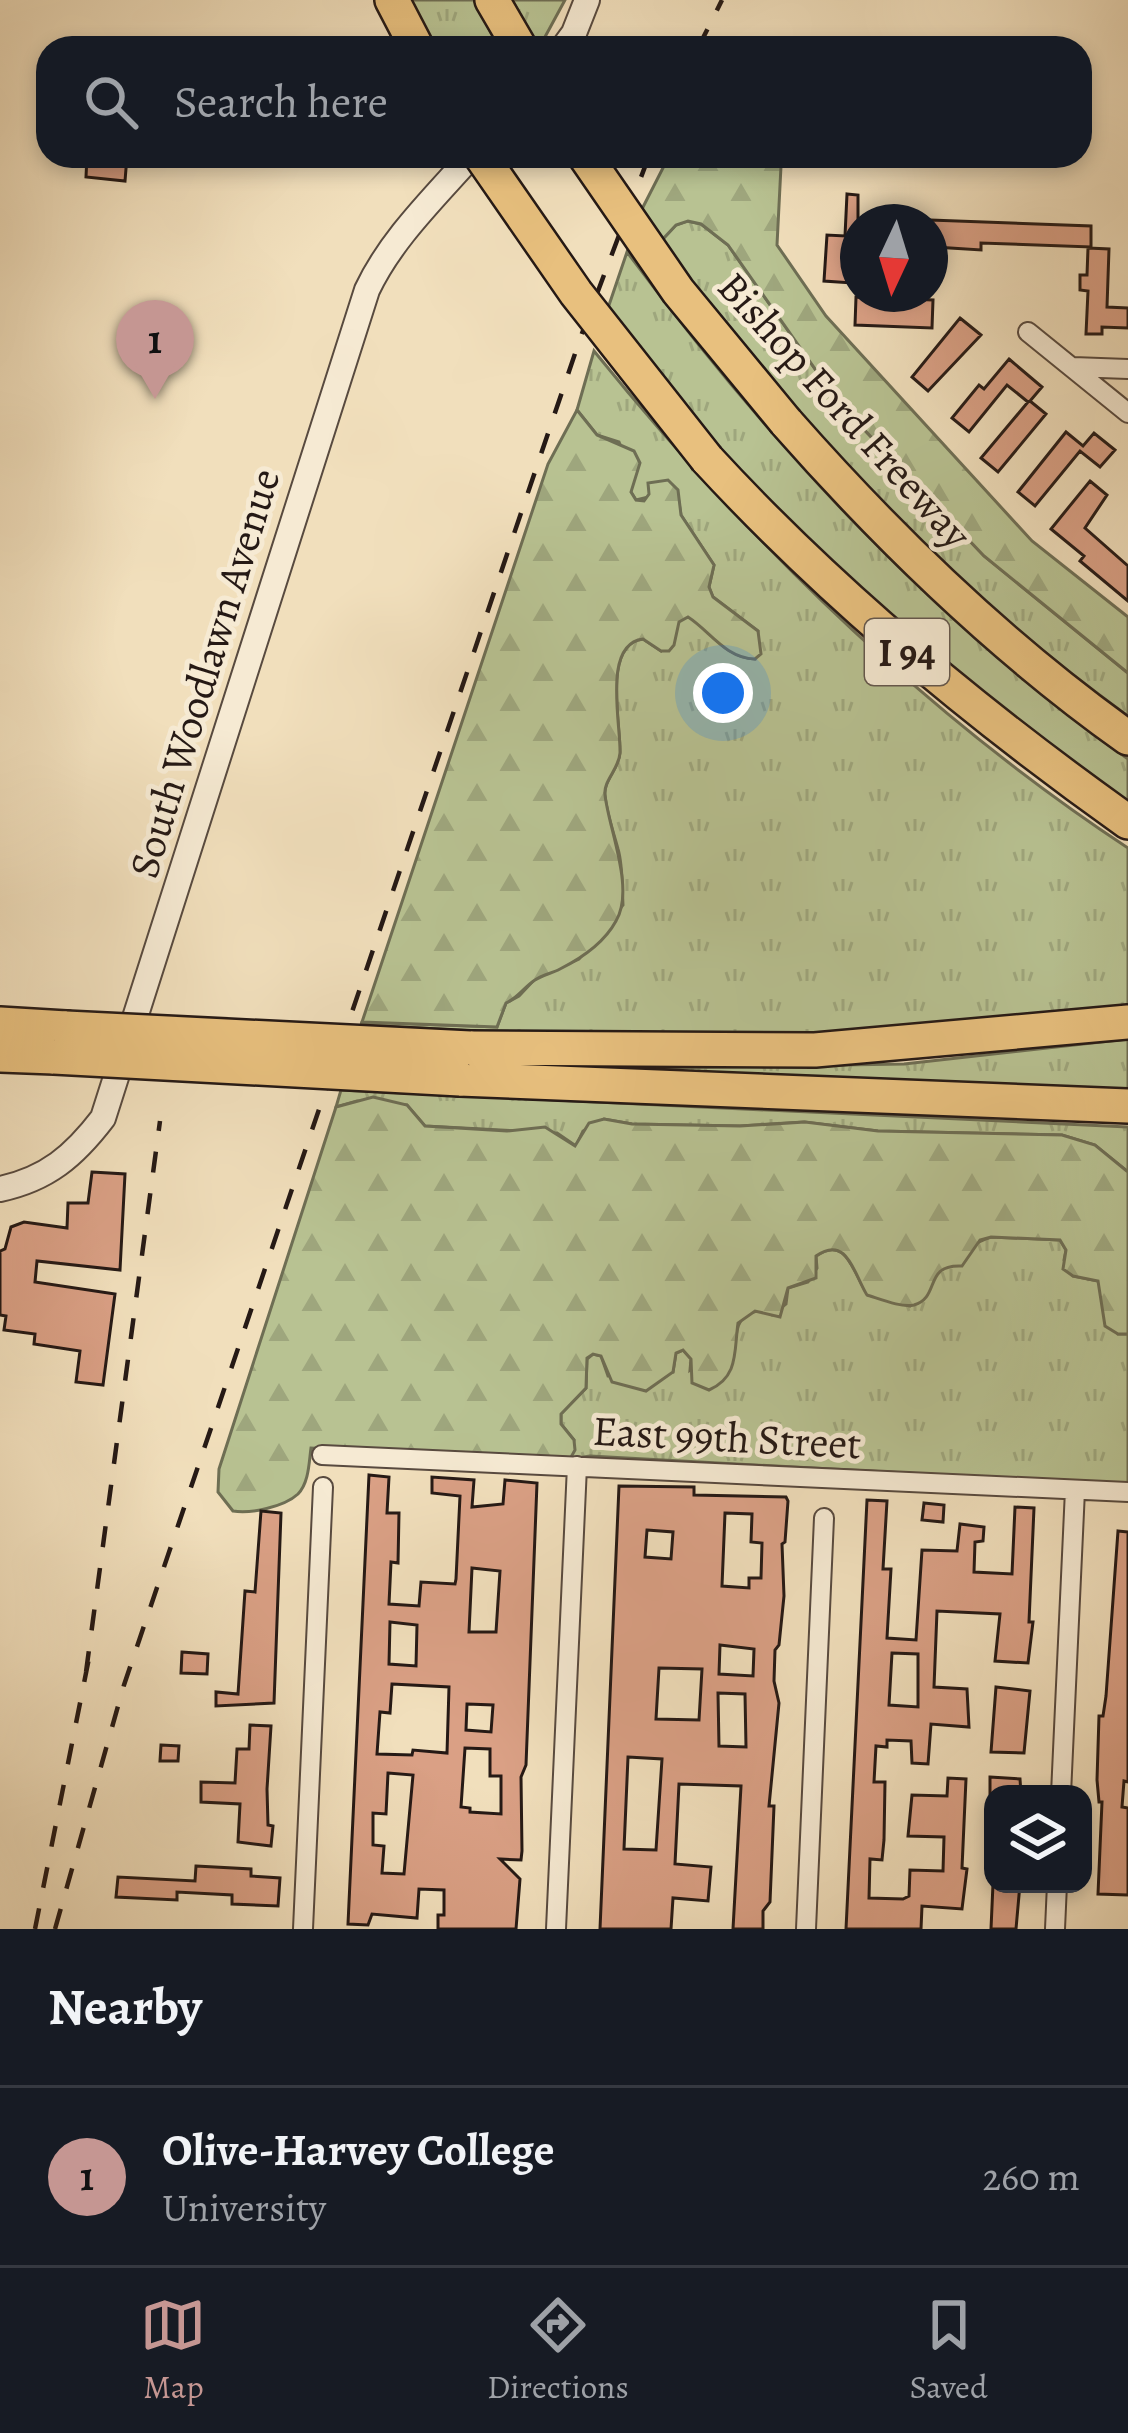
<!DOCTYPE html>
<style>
body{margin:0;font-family:Alegreya,serif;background:#20242c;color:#f1f3f6}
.controls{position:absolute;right:36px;bottom:36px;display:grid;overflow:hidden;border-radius:24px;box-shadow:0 6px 18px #0003}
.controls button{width:108px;height:108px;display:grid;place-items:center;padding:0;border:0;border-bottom:3px solid #363941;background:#171b24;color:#f1f3f6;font:60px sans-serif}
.compass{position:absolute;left:840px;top:204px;width:108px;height:108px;border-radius:50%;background:#171b24;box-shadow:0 6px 18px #0003;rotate:184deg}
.you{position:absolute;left:723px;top:693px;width:42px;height:42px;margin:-30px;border:9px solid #fff;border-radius:50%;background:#1a73e8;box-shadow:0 0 0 18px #1a73e833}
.badge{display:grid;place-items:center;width:78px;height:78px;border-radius:50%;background:#c59692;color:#111;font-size:39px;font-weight:700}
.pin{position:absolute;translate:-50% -99px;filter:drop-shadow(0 3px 6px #0008)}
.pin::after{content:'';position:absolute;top:63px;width:42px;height:36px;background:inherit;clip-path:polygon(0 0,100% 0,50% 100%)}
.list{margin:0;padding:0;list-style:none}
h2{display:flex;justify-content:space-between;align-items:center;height:156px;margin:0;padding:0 48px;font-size:51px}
h2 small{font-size:39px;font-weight:400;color:#9ea1a6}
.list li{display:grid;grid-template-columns:78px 1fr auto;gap:36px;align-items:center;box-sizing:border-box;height:180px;padding:0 48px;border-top:3px solid #363941}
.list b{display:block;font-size:45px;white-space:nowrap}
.list p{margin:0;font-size:39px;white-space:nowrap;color:#9ea1a6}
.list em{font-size:39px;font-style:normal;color:#9ea1a6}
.icon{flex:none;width:66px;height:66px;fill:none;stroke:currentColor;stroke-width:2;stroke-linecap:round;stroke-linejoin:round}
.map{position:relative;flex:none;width:1128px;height:1929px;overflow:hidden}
.search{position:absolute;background:#171b24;box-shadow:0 6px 18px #0003;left:36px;right:36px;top:36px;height:132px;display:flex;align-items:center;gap:30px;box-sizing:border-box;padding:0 42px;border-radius:36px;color:#9ea1a6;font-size:45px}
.sheet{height:336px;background:#171b24}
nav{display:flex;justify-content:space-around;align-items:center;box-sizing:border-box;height:168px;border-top:3px solid #363941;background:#171b24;font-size:33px;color:#9ea1a6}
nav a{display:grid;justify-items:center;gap:6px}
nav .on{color:#c59692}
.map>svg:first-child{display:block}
.grass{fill:url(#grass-tufts);stroke:#6e6e54;stroke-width:3}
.forest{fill:url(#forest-firs);stroke:#6e6e54;stroke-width:3}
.building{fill:#daa085;stroke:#251915;stroke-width:3;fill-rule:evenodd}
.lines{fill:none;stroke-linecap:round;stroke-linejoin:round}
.minor-casing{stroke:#584a3f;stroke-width:22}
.tertiary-casing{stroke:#584a3f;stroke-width:28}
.motorway-casing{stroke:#251915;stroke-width:38}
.minor{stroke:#f6ead3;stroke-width:18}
.tertiary{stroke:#f6ead3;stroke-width:24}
.motorway{stroke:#e8c07e;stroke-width:33}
.rail{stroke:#251915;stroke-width:4.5;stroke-dasharray:21 21;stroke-linecap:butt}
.motorway-bridge-casing{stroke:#251915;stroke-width:38;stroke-linecap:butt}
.motorway-bridge{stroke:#e8c07e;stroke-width:33}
.labels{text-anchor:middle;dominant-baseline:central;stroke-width:10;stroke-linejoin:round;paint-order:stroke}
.shield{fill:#f6ead3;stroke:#64584e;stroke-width:3}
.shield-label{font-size:39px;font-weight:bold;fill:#251915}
.street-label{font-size:42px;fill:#251915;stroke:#f6ead3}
</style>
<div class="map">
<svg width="1128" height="1929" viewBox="0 0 1128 1929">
<defs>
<pattern id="grass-tufts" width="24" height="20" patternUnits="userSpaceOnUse" patternTransform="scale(3)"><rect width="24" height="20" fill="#b8c292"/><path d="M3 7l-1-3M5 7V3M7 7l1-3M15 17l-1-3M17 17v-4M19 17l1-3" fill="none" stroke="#9ea67d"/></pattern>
<pattern id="forest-firs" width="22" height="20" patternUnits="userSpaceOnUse" patternTransform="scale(3)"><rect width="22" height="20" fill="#b8c292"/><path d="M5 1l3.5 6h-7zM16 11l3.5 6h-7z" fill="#9ea67d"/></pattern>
</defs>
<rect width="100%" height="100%" fill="#f1dfbc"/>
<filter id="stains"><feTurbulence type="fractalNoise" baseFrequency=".00167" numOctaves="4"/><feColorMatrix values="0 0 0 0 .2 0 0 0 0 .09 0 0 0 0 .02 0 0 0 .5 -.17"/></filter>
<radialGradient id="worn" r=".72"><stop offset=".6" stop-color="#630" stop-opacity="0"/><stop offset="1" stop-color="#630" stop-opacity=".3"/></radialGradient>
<path class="grass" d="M409,0H474L499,48H435Z
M512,0H565L539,48H538Z
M687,221L701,224L728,245L839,403L984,556L1128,673V716C948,586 791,421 661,241L676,225Z
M627,252C770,444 932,621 1128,759V806C979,696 834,579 711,439C675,398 642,354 607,311Z
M594,351C747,540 925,714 1128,848V1008L896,1033L595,1037L361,1025L362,1022L497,1027L506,1003L519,996L535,979L579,959L623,905C622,887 623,866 618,849C613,830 607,815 605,796C603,781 619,769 620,753C621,724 602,644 643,639L661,651L679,621L688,616C710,630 725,658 755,659L758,631L713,597L709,587L714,565L681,515L677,490L636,500L631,492L633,477L619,442L597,435L577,410Z
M1128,1039V1098L641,1071V1068L904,1064Z
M341,1090L1128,1127V1172L1095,1145L1062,1135L878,1131L804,1122L740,1126L632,1124L604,1119L583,1131L576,1146L557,1133L425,1126L407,1105L357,1101L336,1107Z
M991,1237L1060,1240L1066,1250L1064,1260L1073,1276L1098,1281L1118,1334H1128V1485L590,1456L570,1459L574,1440L561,1424V1414L586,1388L587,1359L593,1354L601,1356L608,1376L673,1372L676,1353L683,1350L691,1359L690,1370L736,1337C738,1319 745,1310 765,1311L772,1315L786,1304L788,1288L808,1282L817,1268L816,1256C847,1234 853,1274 868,1295L910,1306C925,1294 929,1281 941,1269C951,1258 977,1241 991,1237Z"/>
<path class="forest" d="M667,160L781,166L777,245L826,316L1032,541L1128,617V673L984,556L839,403L728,245L701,224L688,221L676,225L661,241L641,211Z
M577,410L597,435L634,451L640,463L631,492L636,500L644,501L649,494L648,483L668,480L678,490L681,515L714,565L709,587L713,597L758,631L761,654L755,659C725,658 710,631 688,617L679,622L674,645L669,651H661L643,639C602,644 621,724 620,753C619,769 603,781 605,795C609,830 635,889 616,921C604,943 582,958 560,969C553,973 542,975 535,980C524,987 519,997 506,1003L497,1027L362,1022L548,464Z
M373,1097L407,1105L425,1126L507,1131L545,1127L575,1146L589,1123L604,1119L632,1124L740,1126L805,1122L878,1131L1062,1135L1095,1145L1128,1172V1334H1118L1105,1326L1098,1281L1073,1276L1063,1269L1066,1250L1060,1240L991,1237L980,1240L962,1266C923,1264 941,1297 914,1305C902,1308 880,1299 867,1295C854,1274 847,1234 816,1256V1278L788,1288L780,1317L755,1311L738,1323C734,1351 739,1377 709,1390L692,1383L691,1359L683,1350L676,1353L673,1372L646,1391L612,1382L601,1356L593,1354L587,1358L586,1388L561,1414V1424L574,1440L575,1450L570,1459L311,1448C309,1462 309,1483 298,1494C284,1507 250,1514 233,1511L218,1492L219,1469L336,1107Z"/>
<path class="building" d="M87,156H127L125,181L86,177Z
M847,194L858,195V238L847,237L845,267H853L852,283L824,281L827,235L845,236Z
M930,220L1091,226V247L981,243V250L935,247V241H930Z
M1088,248L1109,249L1107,307L1128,308V328L1102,327V334H1086L1088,291L1080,290V275H1087Z
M856,297L933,300L932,328L855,325Z
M960,318L981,335L928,391L912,377Z
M1009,359L1042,387L1030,401L1046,414L998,472L981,458L1028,402L1007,385L969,432L952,418L979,385L984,389Z
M1066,432L1083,446L1094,433L1115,450L1100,467L1080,451L1035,506L1018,492Z
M1090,481L1107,495L1085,528L1128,566V601L1080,561L1084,556L1051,529Z
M92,1172L125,1174L120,1270L37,1261L35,1282L115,1294L103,1385L76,1382L80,1351L34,1344L35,1334L4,1330L6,1316L0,1315V1251L5,1249L11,1227L24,1222L67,1228L68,1203H88Z
M369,1475L389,1477L387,1513H399L398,1563L391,1562L389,1604L419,1606L421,1582L455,1584L456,1579L460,1496L432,1493V1477L474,1480L472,1507L503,1504L505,1480L537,1483L526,1765L521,1777L522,1851L521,1860L500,1859L520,1879L516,1929H438V1915H444V1890L419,1889L417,1918L372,1914L368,1925L348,1924ZM472,1568L500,1571L496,1632H469ZM390,1622L417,1625L416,1666L389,1664ZM392,1684L449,1687L447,1753L413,1750L412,1755L377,1754L380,1712L390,1713ZM467,1704L493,1705L491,1732L466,1730ZM465,1748L490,1749V1776H501V1814L470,1812V1808L461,1807ZM388,1773L413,1775L404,1874L382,1873L384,1846L373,1845V1813L386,1814Z
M619,1486L694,1487V1495L786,1497L788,1501L785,1542L782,1544L784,1596L779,1645L775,1650L774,1681L779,1703L769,1806H774L770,1902L763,1911V1929H733L741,1786L679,1784L675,1864L711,1867L708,1901L673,1898L671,1929H600ZM725,1513L752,1514L751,1542L762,1543L761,1578H749V1588L722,1586ZM647,1530L673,1532L671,1559L645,1557ZM720,1645L754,1649L753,1676L719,1674ZM659,1668L702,1669L699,1720L656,1719ZM718,1693L745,1694L746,1747L719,1746ZM628,1757L662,1759L656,1850L624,1849Z
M867,1500L887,1501L883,1569H891L887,1638L916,1640L922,1550L957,1551L960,1524L984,1527L983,1541L975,1542L974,1572L1012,1574L1015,1507L1034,1508L1029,1622H1033L1028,1663L995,1661L1000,1614L937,1611L934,1687L967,1689L969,1727L931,1724L928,1764L912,1763L911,1741L887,1740V1747L876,1746L874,1782H885L884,1840L882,1860L870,1859L869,1898L903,1899L909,1896L910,1870L943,1871L944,1837L908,1836L912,1795L947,1796L948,1778L966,1779L962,1868L967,1869L962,1909L922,1906L921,1929H846ZM892,1653L918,1654V1707L889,1705Z
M924,1503L944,1505L943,1522L922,1520Z
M261,1511L281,1513L274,1703L216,1706V1692L238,1694L245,1591L255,1592Z
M1118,1531L1128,1532V1782L1124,1781L1122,1807L1128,1808V1895L1098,1894L1102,1802H1099L1097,1780L1099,1716H1103L1106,1696Z
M182,1652L208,1654L207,1674L181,1673Z
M996,1687L1030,1691L1024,1753L991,1752Z
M250,1725L271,1726L267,1789L268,1825L273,1826L271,1846L238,1842L240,1804L201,1802V1782L235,1783L237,1749H249Z
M161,1745L179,1746L178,1761H160Z
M990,1777L1020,1779L1021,1794H990Z
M196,1866L251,1869V1876L280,1878L278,1906L232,1904V1895L177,1892V1900L116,1897L118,1877L195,1881Z
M993,1884H1020L1016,1929H991Z"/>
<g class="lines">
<g class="minor-casing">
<path id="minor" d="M1028,332L1128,413
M1073,367L1128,369
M322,1455L1128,1492
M1061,1794L1075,1490
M303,1929L323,1487
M556,1929L577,1466
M806,1929L824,1518
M1055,1929L1057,1884"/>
</g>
<g class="tertiary-casing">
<path id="tertiary" d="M563,48L574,33L587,0
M0,1189C47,1179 74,1156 103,1118L367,290C391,239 434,198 471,156"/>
</g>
<g class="motorway-casing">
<path id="motorway" d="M392,0L417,48
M492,0L520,48
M786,422C889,539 1000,647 1128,738
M707,459C833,596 976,714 1128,822
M0,1024L66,1028
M470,1048L815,1050L1128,1022
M0,1055L54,1057
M460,1079L1128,1106"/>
</g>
<use href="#minor" class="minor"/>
<use href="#tertiary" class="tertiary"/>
<use href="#motorway" class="motorway"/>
<path class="rail" d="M698,48L722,0
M86,1672L160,1121
M35,1929L89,1658
M55,1929L124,1685L581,336L649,156"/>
<g class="motorway-bridge-casing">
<path id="motorway-bridge" d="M481,156L576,293L707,459
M585,156L678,291L786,422
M66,1028L470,1048
M54,1057L460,1079"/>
</g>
<use href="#motorway-bridge" class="motorway-bridge"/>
</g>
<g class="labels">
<rect class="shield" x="865" y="619" width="84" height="66" rx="9"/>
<g class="shield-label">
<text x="907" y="652">I 94</text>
</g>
<g class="street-label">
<text transform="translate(845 410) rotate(48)">Bishop Ford Freeway</text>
<text transform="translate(204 673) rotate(-73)">South Woodlawn Avenue</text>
<text transform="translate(727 1437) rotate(3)">East 99th Street</text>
</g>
</g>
<rect width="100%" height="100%" filter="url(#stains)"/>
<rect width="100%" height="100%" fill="url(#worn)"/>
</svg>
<div class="controls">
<button><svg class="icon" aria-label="layers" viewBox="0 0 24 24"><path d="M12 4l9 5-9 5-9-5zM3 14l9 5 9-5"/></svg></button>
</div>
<svg class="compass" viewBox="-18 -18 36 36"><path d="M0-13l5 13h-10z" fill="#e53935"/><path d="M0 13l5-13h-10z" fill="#9ea1a6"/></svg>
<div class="you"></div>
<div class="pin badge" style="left:155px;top:399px">1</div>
<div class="search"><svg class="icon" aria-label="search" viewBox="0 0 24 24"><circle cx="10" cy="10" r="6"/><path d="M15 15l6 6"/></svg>Search here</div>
</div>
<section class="sheet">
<h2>Nearby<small></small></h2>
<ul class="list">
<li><span class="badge">1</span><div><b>Olive-Harvey College</b><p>University</p></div><em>260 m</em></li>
</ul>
</section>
<nav>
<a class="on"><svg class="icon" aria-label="map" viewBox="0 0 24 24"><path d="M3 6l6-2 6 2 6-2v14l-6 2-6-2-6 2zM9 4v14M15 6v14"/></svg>Map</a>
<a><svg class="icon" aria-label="directions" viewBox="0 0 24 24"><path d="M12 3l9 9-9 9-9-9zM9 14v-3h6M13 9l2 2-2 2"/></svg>Directions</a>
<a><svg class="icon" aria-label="saved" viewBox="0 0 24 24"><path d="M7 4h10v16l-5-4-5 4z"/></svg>Saved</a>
</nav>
